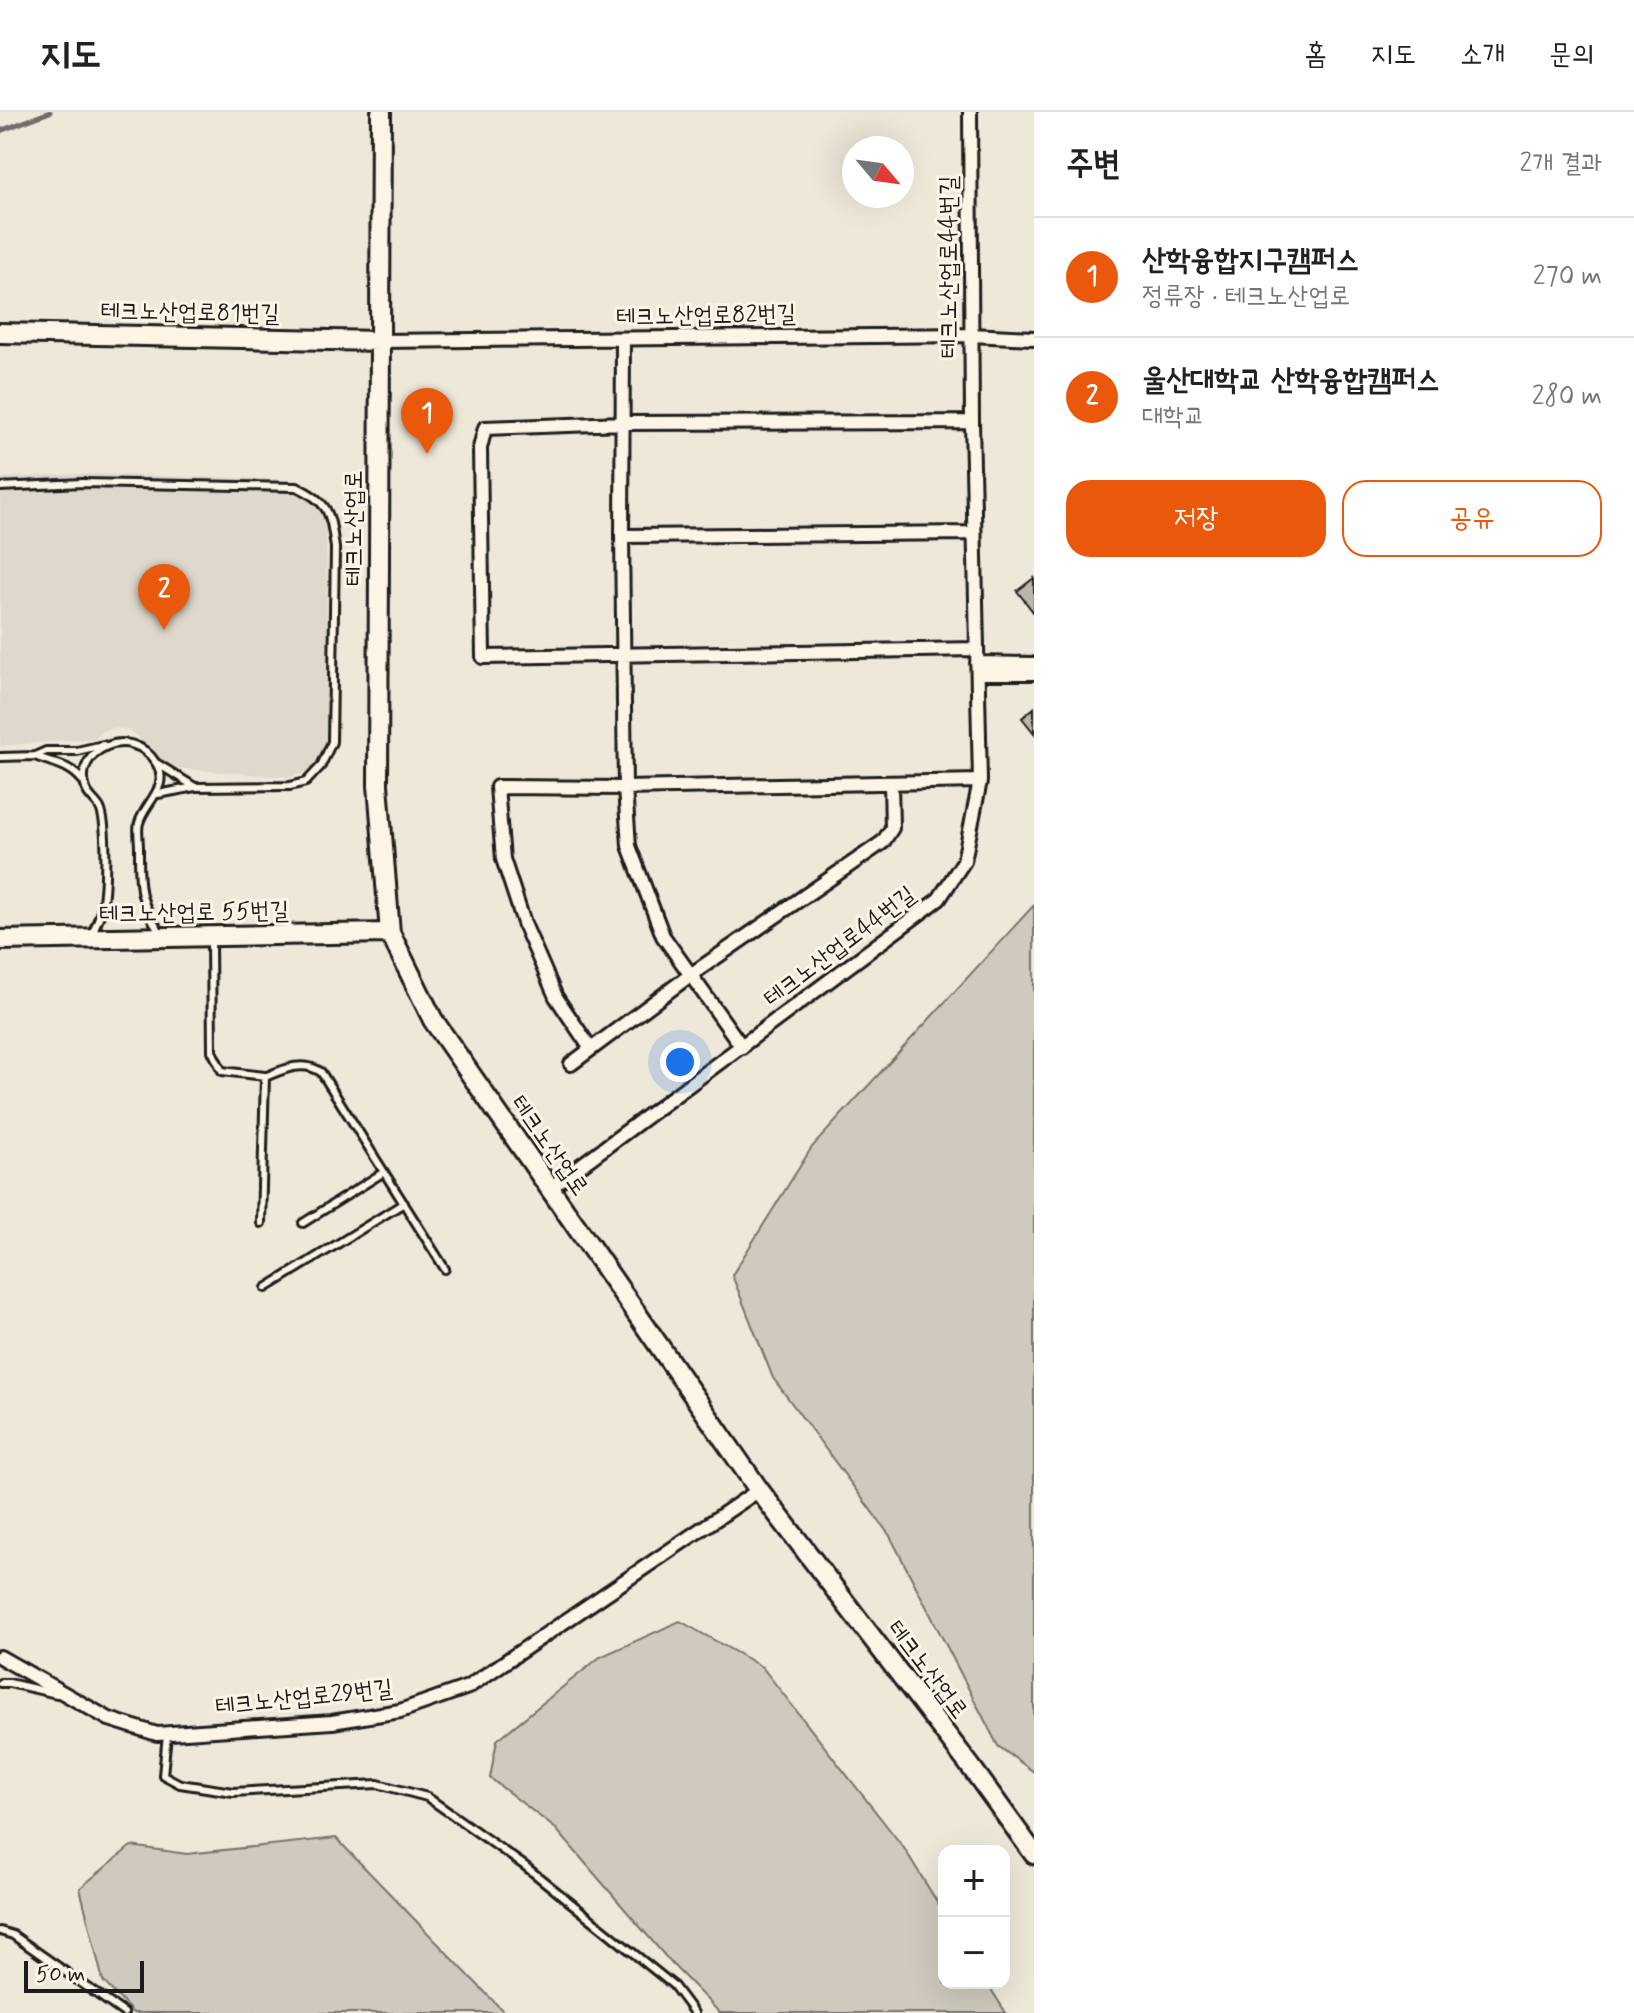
<!DOCTYPE html>
<html lang="ko">
<meta charset="utf-8">
<style>
body{margin:0;font-family:Mynerve,"Poor Story",sans-serif;background:#f2f2f2;color:#202124}
.controls{position:absolute;right:24px;bottom:24px;display:grid;overflow:hidden;border-radius:16px;box-shadow:0 8px 32px #0002}
.controls button{width:72px;height:72px;display:grid;place-items:center;padding:0;border:0;border-bottom:2px solid #e0e0e0;background:#fff;color:#202124;font:40px sans-serif}
.compass{position:absolute;left:842px;top:24px;width:72px;height:72px;border-radius:50%;background:#fff;box-shadow:0 8px 32px #0002;rotate:119deg}
.scale{position:absolute;left:24px;bottom:20px;width:120px;box-sizing:border-box;padding-left:8px;border:4px solid #1c1c1c;border-top:0;font-size:22px;line-height:28px;white-space:nowrap;color:#1c1c1c;-webkit-text-stroke:6px #fcf5e5;paint-order:stroke}
.you{position:absolute;left:680px;top:950px;width:28px;height:28px;margin:-20px;border:6px solid #fff;border-radius:50%;background:#1a73e8;box-shadow:0 0 0 12px #1a73e833}
.badge{display:grid;place-items:center;width:52px;height:52px;border-radius:50%;background:#ea580c;color:#fff;font-size:26px;font-weight:700}
.pin{position:absolute;translate:-50% -66px;filter:drop-shadow(0 2px 4px #0008)}
.pin::after{content:'';position:absolute;top:42px;width:28px;height:24px;background:inherit;clip-path:polygon(0 0,100% 0,50% 100%)}
.list{margin:0;padding:0;list-style:none}
h2{display:flex;justify-content:space-between;align-items:center;height:104px;margin:0;padding:0 32px;font-size:34px}
h2 small{font-size:26px;font-weight:400;color:#757577}
.list li{display:grid;grid-template-columns:52px 1fr auto;gap:24px;align-items:center;box-sizing:border-box;height:120px;padding:0 32px;border-top:2px solid #e0e0e0}
.list b{display:block;font-size:30px;white-space:nowrap}
.list p{margin:0;font-size:26px;white-space:nowrap;color:#757577}
.list em{font-size:26px;font-style:normal;color:#757577}
.actions{display:flex;gap:16px;padding:24px 32px}
.actions a{flex:1;padding:18px 0;border:2px solid #ea580c;border-radius:24px;text-align:center;font-size:28px;color:#ea580c}
.actions .main{background:#ea580c;color:#fff}
.map{position:relative;flex:none;width:1034px;height:1901px;overflow:hidden}
header{display:flex;align-items:center;gap:48px;box-sizing:border-box;height:112px;padding:0 40px;background:#fff;border-bottom:2px solid #e0e0e0}
header strong{font-size:38px}
nav{display:flex;gap:44px;margin-inline-start:auto;font-size:28px}
main{display:flex}
aside{flex:1;background:#fff}
.map>svg:first-child{display:block}
.built{fill:#ded9cb}
.green{fill:#cfcabd;stroke:#76736c;stroke-width:2}
.lines{fill:none;stroke-linecap:round;stroke-linejoin:round}
.stream{stroke:#6f6c67;stroke-width:5}
.building{fill:#bab6aa;stroke:#1c1c1c;stroke-width:2}
.lane-casing{stroke:#1c1c1c;stroke-width:12}
.street-casing{stroke:#1c1c1c;stroke-width:18}
.secondary-casing{stroke:#1c1c1c;stroke-width:24}
.lane{stroke:#fcf5e5;stroke-width:6}
.street{stroke:#fcf5e5;stroke-width:12}
.secondary{stroke:#fcf5e5;stroke-width:18}
.labels{text-anchor:middle;dominant-baseline:central;stroke-width:6;stroke-linejoin:round;paint-order:stroke}
.street-label{font-size:24px;fill:#1c1c1c;stroke:#fcf5e5}
</style>
<header>
<strong>지도</strong>
<nav><a>홈</a><a>지도</a><a>소개</a><a>문의</a></nav>
</header>
<main>
<div class="map">
<svg width="1034" height="1901" viewBox="0 0 1034 1901">
<rect width="100%" height="100%" fill="#eee8d9"/>
<filter id="ink" filterUnits="userSpaceOnUse"><feTurbulence type="fractalNoise" baseFrequency=".0125" numOctaves="2"/><feDisplacementMap in="SourceGraphic" scale="16" xChannelSelector="R" yChannelSelector="G"/><feConvolveMatrix kernelMatrix="1 2 1 2 8 2 1 2 1" color-interpolation-filters="sRGB"/></filter>
<g filter="url(#ink)">
<path class="built" d="M83,362L278,367L300,374L319,391L325,406L326,421L329,625L322,644L307,660L291,665L172,656L152,645L139,625L128,618L115,616L102,619L94,626L0,634V366Z"/>
<path class="green" d="M1034,793V1660L998,1634L890,1424L773,1266L732,1163L812,1035Z
M680,1509L762,1555L904,1736L944,1801V1871H987L1006,1901H720L672,1852L556,1717L490,1666L497,1628L600,1545Z
M336,1726L505,1901H133L103,1869L80,1776L131,1734L187,1742Z"/>
<g class="lines">
<path class="stream" d="M0,19L50,0"/>
</g>
<path class="building" d="M1034,466V501L1017,479Z
M1034,596V621L1022,606Z"/>
<g class="lines">
<g class="lane-casing">
<path id="lane" d="M0,375L82,371L297,375C330,391 330,401 335,436L332,630L321,654L306,670L290,674L195,675L158,682
M35,644C54,652 69,652 83,669
M0,645L35,644L46,639H77L103,633
M158,652L195,675
M92,822C95,814 99,807 101,799C106,781 108,713 100,696C96,689 88,684 86,677C72,639 130,610 156,651C171,675 145,690 139,711C137,717 139,728 139,735C139,773 138,789 161,821
M211,828L212,939L222,959L265,964L261,1111
M265,965C284,957 303,948 321,960L445,1157
M303,1111L384,1060
M266,1176L404,1091
M0,1571H9L57,1582
M167,1622L163,1663L180,1672L233,1680L378,1672L427,1685L525,1754L673,1873L694,1901
M0,1819L13,1823L124,1901"/>
</g>
<g class="street-casing">
<path id="street" d="M623,227L622,424L625,676L629,734L663,824L742,935
M379,229L971,223L1034,226
M972,310L624,311L485,316L480,336L483,545L977,537
M622,424L974,421
M977,551L1034,552
M978,561H1034
M591,937L556,885L525,814L503,747L497,675L625,676L980,669
M571,952L689,864L883,730L892,716L891,671
M549,1077L939,787L964,749L980,669L972,310L970,0
M0,1545L109,1607L157,1622L332,1610L400,1599L468,1575L759,1378"/>
</g>
<g class="secondary-casing">
<path id="secondary" d="M381,0L378,673L390,821L433,908L759,1378L971,1655L1034,1742
M0,221L379,229
M0,828L390,821"/>
</g>
<use href="#lane" class="lane"/>
<use href="#street" class="street"/>
<use href="#secondary" class="secondary"/>
</g>
</g>
<g class="labels">
<g class="street-label">
<text transform="translate(949 155) rotate(-90)">테크노산업로44번길</text>
<text transform="translate(190 201) rotate(1)">테크노산업로81번길</text>
<text transform="translate(706 204) rotate(-1)">테크노산업로82번길</text>
<text transform="translate(354 416) rotate(-90)">테크노산업로</text>
<text transform="translate(194 801) rotate(-1)">테크노산업로 55번길</text>
<text transform="translate(840 835) rotate(-37)">테크노산업로44번길</text>
<text transform="translate(549 1034) rotate(55)">테크노산업로</text>
<text transform="translate(927 1558) rotate(53)">테크노산업로</text>
<text transform="translate(304 1586) rotate(-6)">테크노산업로29번길</text>
</g>
</g>
</svg>
<div class="controls">
<button>+</button>
<button>−</button>
</div>
<svg class="compass" viewBox="-18 -18 36 36"><path d="M0-13l5 13h-10z" fill="#e53935"/><path d="M0 13l5-13h-10z" fill="#757577"/></svg>
<div class="scale">50 m</div>
<div class="you"></div>
<div class="pin badge" style="left:427px;top:342px">1</div>
<div class="pin badge" style="left:164px;top:518px">2</div>
</div>
<aside>
<h2>주변<small>2개 결과</small></h2>
<ul class="list">
<li><span class="badge">1</span><div><b>산학융합지구캠퍼스</b><p>정류장 · 테크노산업로</p></div><em>270 m</em></li>
<li><span class="badge">2</span><div><b>울산대학교 산학융합캠퍼스</b><p>대학교</p></div><em>280 m</em></li>
</ul>
<div class="actions"><a class="main">저장</a><a>공유</a></div>
</aside>
</main>
